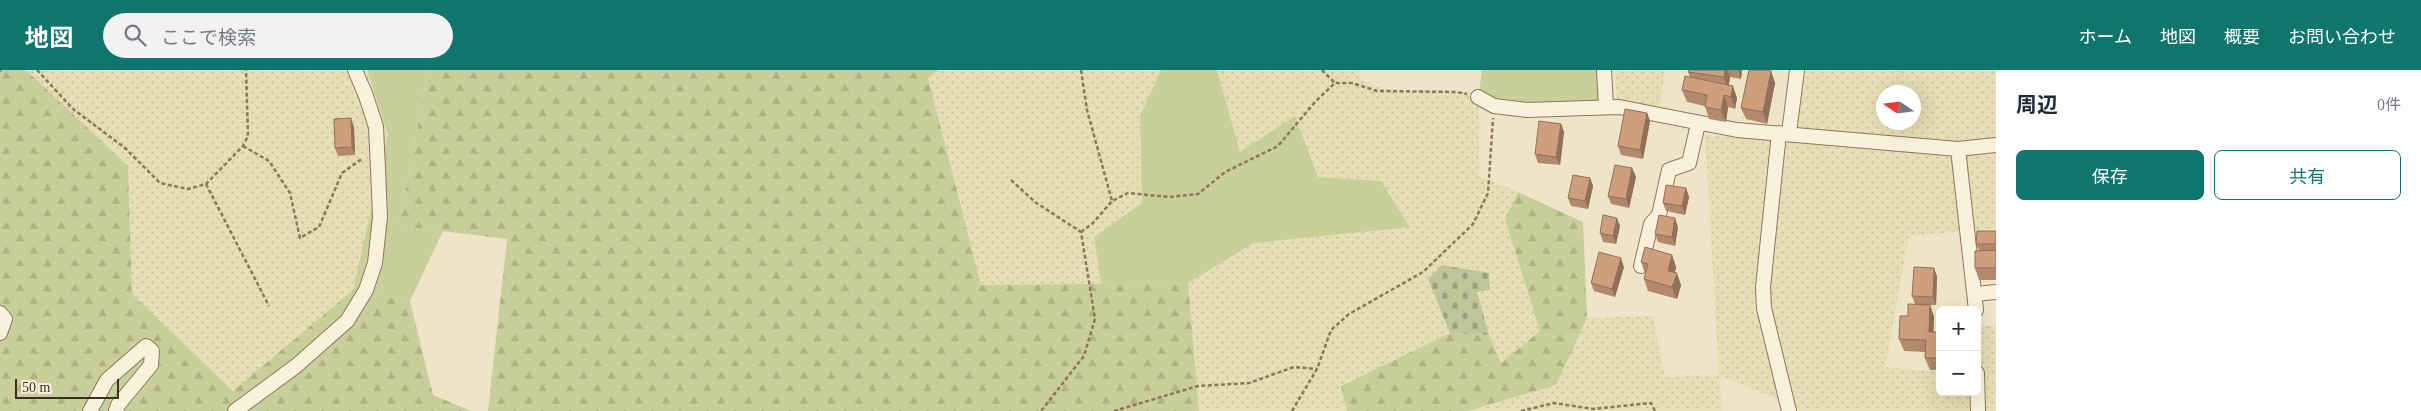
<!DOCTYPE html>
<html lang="ja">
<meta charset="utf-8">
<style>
body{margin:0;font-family:"Times New Roman","Noto Sans JP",serif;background:#f2f2f3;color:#1f2937}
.controls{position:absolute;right:15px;bottom:15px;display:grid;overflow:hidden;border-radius:8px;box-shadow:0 5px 20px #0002}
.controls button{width:45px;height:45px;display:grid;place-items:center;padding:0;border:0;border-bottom:1px solid #e0e1e3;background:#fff;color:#1f2937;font:25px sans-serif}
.compass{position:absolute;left:1876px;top:15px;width:45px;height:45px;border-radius:50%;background:#fff;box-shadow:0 5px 20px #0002;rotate:283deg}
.scale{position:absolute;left:15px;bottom:12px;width:104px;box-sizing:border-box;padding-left:5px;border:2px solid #3d2e20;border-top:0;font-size:14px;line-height:18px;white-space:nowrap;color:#3d2e20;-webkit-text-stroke:4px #f7eed8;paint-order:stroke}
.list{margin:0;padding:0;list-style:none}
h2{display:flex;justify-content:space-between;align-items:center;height:65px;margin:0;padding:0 20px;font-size:21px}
h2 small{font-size:16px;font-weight:400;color:#747a83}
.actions{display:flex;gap:10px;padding:15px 20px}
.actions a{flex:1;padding:11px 0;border:1px solid #0f766e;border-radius:8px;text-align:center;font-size:18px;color:#0f766e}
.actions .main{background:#0f766e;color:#fff}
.icon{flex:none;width:28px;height:28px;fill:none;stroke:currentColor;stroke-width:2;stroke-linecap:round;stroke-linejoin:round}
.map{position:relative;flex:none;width:1996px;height:341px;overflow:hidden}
header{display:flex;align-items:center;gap:30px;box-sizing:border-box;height:70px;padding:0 25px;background:#0f766e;color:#fff}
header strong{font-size:24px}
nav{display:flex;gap:28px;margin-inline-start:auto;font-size:18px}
.search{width:350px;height:45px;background:#f2f2f3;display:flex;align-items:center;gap:12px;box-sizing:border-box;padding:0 18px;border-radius:28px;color:#747a83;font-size:19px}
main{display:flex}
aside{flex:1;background:#fff}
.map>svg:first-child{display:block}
.farmland{fill:url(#farmland-dots);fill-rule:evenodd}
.green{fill:#c9cf9b}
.forest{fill:url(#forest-firs)}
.cemetery{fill:url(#cemetery-stones)}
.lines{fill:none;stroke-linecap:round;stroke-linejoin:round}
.minor-casing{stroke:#8d765c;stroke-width:16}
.path{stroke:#8d765c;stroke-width:2.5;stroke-dasharray:4 2.5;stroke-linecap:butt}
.minor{stroke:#faf1dc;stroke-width:14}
.wall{fill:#b2896c}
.shaded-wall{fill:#916f58}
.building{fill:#cf9f7d;stroke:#916f58}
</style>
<header>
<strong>地図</strong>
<div class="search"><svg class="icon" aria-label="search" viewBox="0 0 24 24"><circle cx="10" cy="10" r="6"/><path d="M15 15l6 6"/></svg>ここで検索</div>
<nav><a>ホーム</a><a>地図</a><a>概要</a><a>お問い合わせ</a></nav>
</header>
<main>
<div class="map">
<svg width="1996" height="341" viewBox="0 0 1996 341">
<defs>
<pattern id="farmland-dots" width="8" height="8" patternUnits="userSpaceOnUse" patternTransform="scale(1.25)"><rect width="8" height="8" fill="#e6deb5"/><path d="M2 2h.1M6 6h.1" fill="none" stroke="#c6bf9b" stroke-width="1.8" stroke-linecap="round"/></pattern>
<pattern id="forest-firs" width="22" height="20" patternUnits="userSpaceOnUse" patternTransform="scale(1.25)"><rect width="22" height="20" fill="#c9cf9b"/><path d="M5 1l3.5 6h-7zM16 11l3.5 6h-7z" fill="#aeb285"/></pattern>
<pattern id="cemetery-stones" width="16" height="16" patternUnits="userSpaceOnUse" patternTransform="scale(1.25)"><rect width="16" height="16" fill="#bfc49a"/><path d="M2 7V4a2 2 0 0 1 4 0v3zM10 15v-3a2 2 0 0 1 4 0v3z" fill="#9ca07d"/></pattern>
</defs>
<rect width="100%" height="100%" fill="#f0e4c8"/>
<path class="farmland" d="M26,0H367L388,65L353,220L233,321L132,224L128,96Z
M939,0H1161L1140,46L1142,133L1094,167L1101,214L981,215L928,7Z
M1217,0H1361L1359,8L1383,19L1479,22V106L1518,122L1505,149L1540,261L1501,293L1489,265L1476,222L1428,209L1450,263L1342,316L1347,341H1199L1188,213L1254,173L1410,156L1381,111L1318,107L1295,46L1240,82Z
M1615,0H1665L1660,37L1617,29Z
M1806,0H1996V158L1909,166L1885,297L1940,302V322H1977V256H1996V341H1799V338L1719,305L1722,341H1468L1556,315L1587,248L1653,246L1665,307L1719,305L1705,65L1791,72ZM1884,22H1914V52H1884Z"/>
<path class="green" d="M367,0H428L399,156L443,161L410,231L353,220L388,65Z
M1161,0H1217L1240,82L1295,46L1318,107L1381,111L1410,157L1254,173L1188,213L1101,214L1094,167L1142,133L1140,46Z
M1482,0H1598L1601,33H1501L1479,22Z"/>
<path class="forest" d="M0,0H26L128,96L132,224L233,321L353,220L410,231L433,325L471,341H0Z
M428,0H939L928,8L981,215L1188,213L1199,341H488L507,169L399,156Z
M1518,122L1583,152L1587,248L1556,315L1468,341H1347L1341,316L1450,263L1489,265L1501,293L1540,261L1505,149Z"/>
<path class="cemetery" d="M1442,195L1489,203L1490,220L1477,222L1489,265L1450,263L1428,209Z"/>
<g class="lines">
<g class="minor-casing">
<path id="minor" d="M1604,0L1606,36
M1478,27L1494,36L1527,40L1619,37L1737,60L1958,79L1996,75
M1779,63L1763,217L1764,238L1789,341
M1789,63L1797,0
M1958,79L1976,240
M1641,196L1651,154L1659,145L1669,100L1689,93L1698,54
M1975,224L1996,222
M0,243L5,249L0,263
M1977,303L1978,341
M90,341L107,310L146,276L152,281L151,295L118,335L116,341
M235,341L296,296L347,251L366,220L375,193L380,147L378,99L376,57L366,26L355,0"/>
</g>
<path class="path" d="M37,0L73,39L125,78L160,113L188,119L206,114L243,76L248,66L246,0
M1081,0L1087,40L1112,131
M1322,0L1335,13
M0,1L1,0
M243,76L269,91L290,123L300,168L319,157L342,103L363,88
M1011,110L1035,132L1081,162L1095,249L1084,286L1041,341
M206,114L269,236
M1081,162L1093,153L1112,131L1128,123L1169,127L1198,124L1225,102L1278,76L1315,32L1335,13H1352L1377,21L1456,22L1467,24
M1114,341L1198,316L1249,313L1294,297L1317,299
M1292,341L1317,299L1331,260L1349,244L1423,202L1473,154L1488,123L1493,48
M1521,341L1554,333L1593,339L1651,333L1655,341"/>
<use href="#minor" class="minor"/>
</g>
<path class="wall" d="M1689,0H1742L1741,9L1730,7L1729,15L1737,28L1735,39L1728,37L1726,52L1709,49L1705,36L1687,32L1682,20L1690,7L1688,2Z
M1771,1L1775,13L1767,54L1746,49L1741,38Z
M1647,43L1650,51L1643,89L1621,85L1618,76Z
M1561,54L1564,62L1560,95L1538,93L1535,84Z
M354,57L355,85L338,86L335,78Z
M1632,98L1636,107L1629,138L1611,134L1608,126Z
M1590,108L1593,116L1588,139L1571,136L1568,128Z
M1686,118L1689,127L1685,145L1666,141L1663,133Z
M1620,156L1616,174L1603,172L1600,163Z
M1678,157L1675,176L1658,172L1655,164Z
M1996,161V210H1979L1975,198L1979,180L1976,174Z
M1672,185L1676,197L1675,203L1681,215L1677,229L1648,221L1644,209L1645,204L1641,192Z
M1624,197L1615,227L1594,221L1591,213Z
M1937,206L1936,235H1930L1934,247L1933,262H1940V300H1930L1925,288V282L1904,281L1899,269L1908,246L1915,234L1912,226Z"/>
<path class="shaded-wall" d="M1725,0H1727L1730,7L1728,19L1724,7Z
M1738,0H1742L1741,9Z
M1771,1L1775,13L1767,54L1763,42Z
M1733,16L1737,28L1735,39L1731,27Z
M1724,25L1728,37L1726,52L1721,40Z
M1647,43L1650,51L1643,89L1640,80Z
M351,48L354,57L355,85L352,77Z
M1561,54L1564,62L1560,95L1556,87Z
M1632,98L1636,107L1629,138L1626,129Z
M1590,108L1593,116L1588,139L1585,131Z
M1686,118L1689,127L1685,145L1682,136Z
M1617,148L1620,156L1616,174L1613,166Z
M1675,148L1678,157L1675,176L1672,167Z
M1672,185L1676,197L1672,213L1668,201Z
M1621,188L1624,197L1615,227L1612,219Z
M1934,198L1937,206L1936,235L1933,227Z
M1677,203L1681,215L1677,229L1672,217Z
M1930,235L1934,247L1933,274L1929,262Z"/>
<path class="building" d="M1689,0H1725L1724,7L1688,2Z
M1749,0H1766L1771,1L1763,42L1741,38Z
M1685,6L1733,16L1731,27L1724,25L1721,40L1705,37L1707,25L1682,20Z
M1625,39L1647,43L1640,80L1618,76Z
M351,48L352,77L335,78L334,49Z
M1539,51L1561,54L1556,87L1535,84Z
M1615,95L1632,98L1626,129L1608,126Z
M1573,105L1590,108L1585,131L1568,128Z
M1666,115L1686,118L1682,136L1663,133Z
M1603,145L1617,148L1613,166L1600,163Z
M1659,145L1675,148L1672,167L1655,164Z
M1977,161H1996V174H1976Z
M1645,177L1672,185L1668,201L1677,203L1672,217L1644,209L1648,194L1641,192Z
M1996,180V198H1975V181Z
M1599,182L1621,188L1612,219L1591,213Z
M1914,197L1934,198L1933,227L1912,226Z
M1908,234L1930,235L1929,262H1940V288H1925L1926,270L1899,269L1900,246H1908Z"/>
</svg>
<div class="controls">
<button>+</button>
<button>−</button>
</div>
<svg class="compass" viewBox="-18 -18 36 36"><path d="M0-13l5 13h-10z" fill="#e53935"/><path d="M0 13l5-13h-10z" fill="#747a83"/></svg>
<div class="scale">50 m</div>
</div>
<aside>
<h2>周辺<small>0件</small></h2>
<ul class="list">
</ul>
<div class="actions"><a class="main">保存</a><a>共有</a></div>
</aside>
</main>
